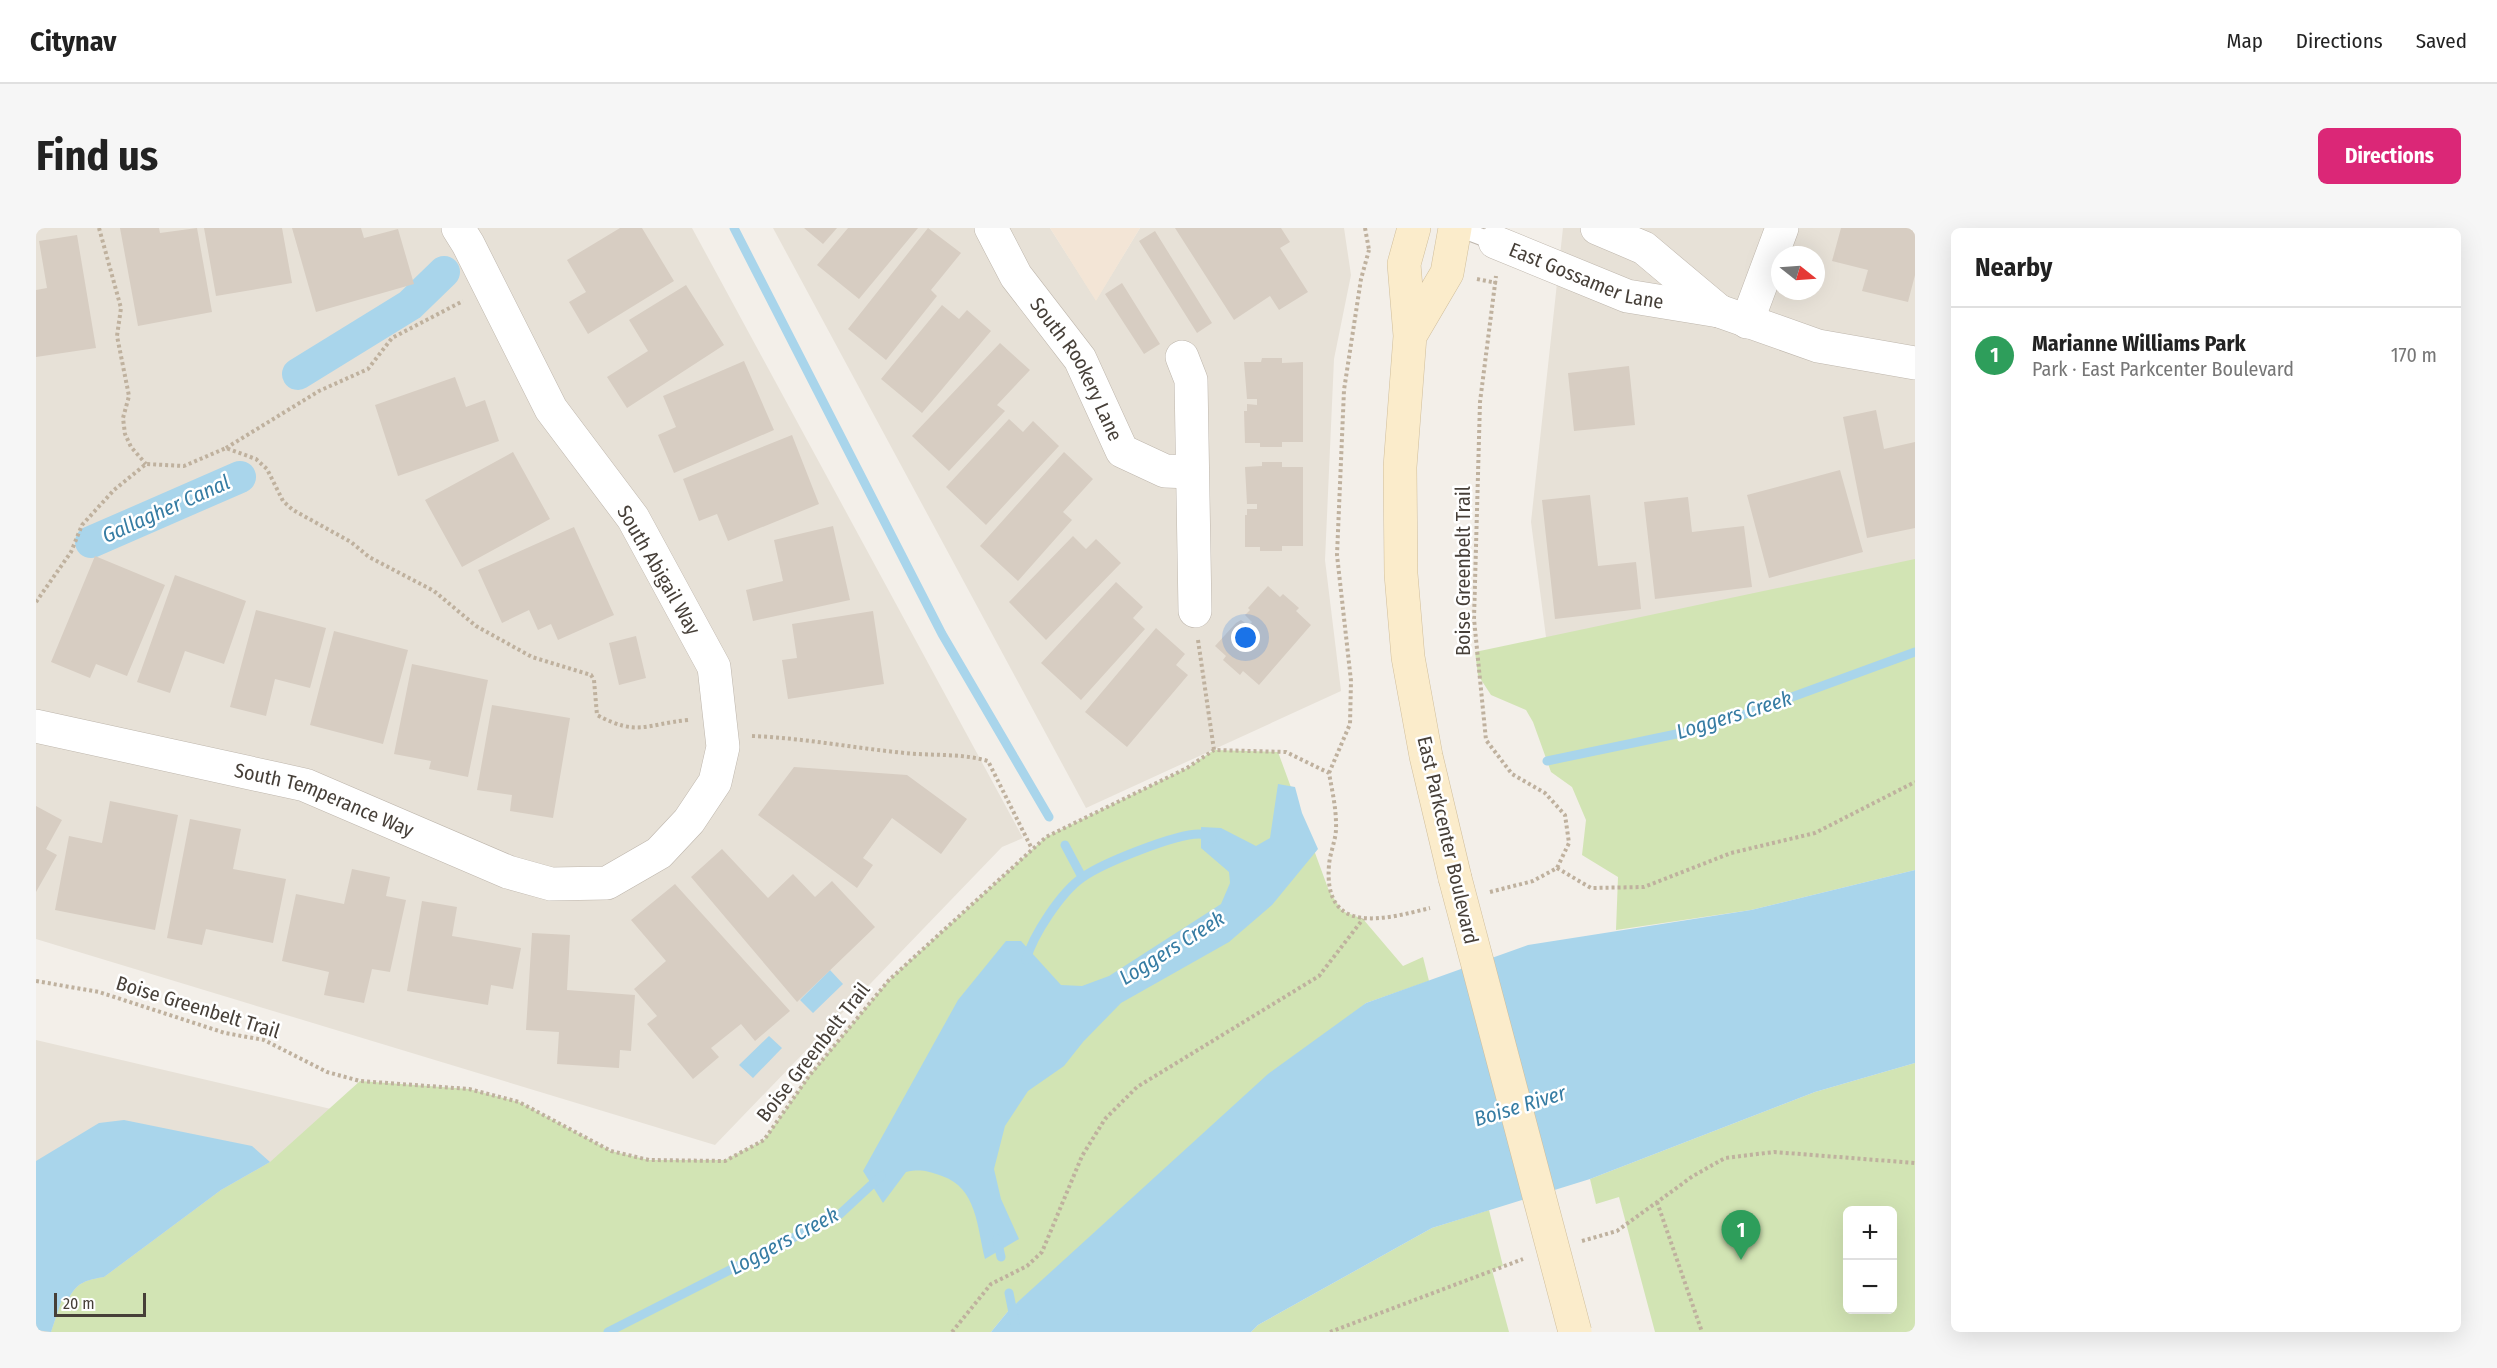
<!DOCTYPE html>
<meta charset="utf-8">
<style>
body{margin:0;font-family:"Fira Sans Condensed",sans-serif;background:#f6f6f6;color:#222}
.controls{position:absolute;right:18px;bottom:18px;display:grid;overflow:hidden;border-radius:9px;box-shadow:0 6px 24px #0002}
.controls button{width:54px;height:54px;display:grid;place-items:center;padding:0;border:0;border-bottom:2px solid #e0e0e0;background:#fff;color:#222;font:30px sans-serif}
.compass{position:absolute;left:1735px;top:18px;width:54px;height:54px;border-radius:50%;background:#fff;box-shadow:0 6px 24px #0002;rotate:107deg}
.scale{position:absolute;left:18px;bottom:15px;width:92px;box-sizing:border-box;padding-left:6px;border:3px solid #463f38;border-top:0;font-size:16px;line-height:21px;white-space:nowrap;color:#463f38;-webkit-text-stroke:4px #fff;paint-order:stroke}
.you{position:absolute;left:1210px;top:410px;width:21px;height:21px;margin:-15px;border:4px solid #fff;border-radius:50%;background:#1a73e8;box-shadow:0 0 0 9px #1a73e833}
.badge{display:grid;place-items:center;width:39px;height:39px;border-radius:50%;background:#db2777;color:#fff;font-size:20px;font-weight:700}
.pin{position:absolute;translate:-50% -50px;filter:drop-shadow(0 2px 3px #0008)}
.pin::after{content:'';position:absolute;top:32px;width:21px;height:18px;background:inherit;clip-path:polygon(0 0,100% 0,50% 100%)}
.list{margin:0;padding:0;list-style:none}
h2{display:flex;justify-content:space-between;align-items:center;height:78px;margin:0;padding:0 24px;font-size:26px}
h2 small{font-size:20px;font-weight:400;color:#767676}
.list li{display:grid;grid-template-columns:39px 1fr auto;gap:18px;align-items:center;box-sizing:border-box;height:96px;padding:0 24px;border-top:2px solid #e0e0e0}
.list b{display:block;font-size:22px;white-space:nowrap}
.list p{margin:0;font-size:20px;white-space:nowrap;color:#767676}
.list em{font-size:20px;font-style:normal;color:#767676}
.map{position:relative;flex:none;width:1879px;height:1104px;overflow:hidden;border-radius:9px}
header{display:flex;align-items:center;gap:36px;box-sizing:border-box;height:84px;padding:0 30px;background:#fff;border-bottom:2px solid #e0e0e0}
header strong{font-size:28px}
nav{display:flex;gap:33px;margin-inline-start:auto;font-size:21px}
.intro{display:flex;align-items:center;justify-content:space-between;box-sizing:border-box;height:144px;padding:0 36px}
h1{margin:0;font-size:42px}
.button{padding:15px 27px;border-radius:9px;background:#db2777;color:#fff;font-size:21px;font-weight:700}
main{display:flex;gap:36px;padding:0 36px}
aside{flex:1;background:#fff;border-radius:9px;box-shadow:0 6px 24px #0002}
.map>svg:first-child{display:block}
.residential{fill:#e7e1d7;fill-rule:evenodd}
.commercial{fill:#f3e5d6}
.green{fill:#d2e4b4;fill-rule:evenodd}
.water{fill:#a9d5eb}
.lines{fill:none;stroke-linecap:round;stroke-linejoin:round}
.stream{stroke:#a9d5eb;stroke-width:9}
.canal{stroke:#a9d5eb;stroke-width:32}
.building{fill:#d7cdc2}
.lane-casing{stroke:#beb6ac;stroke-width:18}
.street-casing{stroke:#beb6ac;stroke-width:34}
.secondary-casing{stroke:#d0be9b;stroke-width:34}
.path{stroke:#bfb19e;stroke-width:4;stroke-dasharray:3 3;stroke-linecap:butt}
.lane{stroke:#fff;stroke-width:16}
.street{stroke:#fff;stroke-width:33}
.secondary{stroke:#fbeccb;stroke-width:33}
.secondary-bridge-casing{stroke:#d0be9b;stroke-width:34;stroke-linecap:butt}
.secondary-bridge{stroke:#fbeccb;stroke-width:33}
.labels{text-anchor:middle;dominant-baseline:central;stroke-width:5;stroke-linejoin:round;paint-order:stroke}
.street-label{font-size:20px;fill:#463f38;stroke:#fff}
.water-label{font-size:21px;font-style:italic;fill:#367ca3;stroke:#fff}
</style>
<header>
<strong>Citynav</strong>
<nav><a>Map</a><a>Directions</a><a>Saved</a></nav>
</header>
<div class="intro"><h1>Find us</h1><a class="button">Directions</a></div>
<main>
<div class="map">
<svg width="1879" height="1104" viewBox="0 0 1879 1104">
<rect width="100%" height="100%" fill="#f3efe9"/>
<path class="residential" d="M0,0H656L987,610L966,619L679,917L0,711Z
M737,0H1014L1060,72L1104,0H1308L1315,47L1298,131L1289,332L1305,463L1050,580Z
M1527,0H1879V413L1525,524L1495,294ZM1744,27H1780V63H1744Z
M0,812L466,921L52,1104H0Z"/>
<path class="commercial" d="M1014,0H1104L1060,73Z"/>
<path class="green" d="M1879,331V642L1715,682L1580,702L1582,649L1546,627L1550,592L1536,559L1515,544L1497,494L1490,482L1455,467L1442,447L1439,424Z
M1178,522L1242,524L1293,663L1306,683L1327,691L1367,738L1387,729L1393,753L1330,775L973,1082L955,1104H15L26,1071L33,1070C41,1054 51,1052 68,1049L185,962L234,934L324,853L433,861L483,874L575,923L613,932H689L728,912L773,848L853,752L1010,609L1151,540Z
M1879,835V1104H1619L1583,969L1560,976L1554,951L1779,864ZM1812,982H1856V1082H1812Z
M1453,982L1467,1038L1456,1042L1473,1104H1215L1222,1097L1396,1000Z"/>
<path class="water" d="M1242,556L1259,559L1266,585L1282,621L1236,677L1193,714L1085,775L1047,814L1028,838L992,863L969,898L958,941L965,971L983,1011L949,1031C941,999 941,960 906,948C892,943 884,941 870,944L847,975L827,943L922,772L970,713H985L1025,757L1046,758L1073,748L1185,676L1194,655L1193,644L1165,620V599L1185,600L1220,618L1234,610Z
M1879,642V835L1779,864L1554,951L1396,1000L1222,1097L1215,1104H955L973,1082L1232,846L1330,775L1492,717L1715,682Z
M794,742L807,756L777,785L764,772Z
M733,808L746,820L717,850L703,837Z
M88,892L216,918L234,934L185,962L68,1049C51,1052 41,1054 33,1070L26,1071L15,1104L0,1102V933L63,895Z"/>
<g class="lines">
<path class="stream" d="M698,0L906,406L1013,589
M1511,533L1674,499L1879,424
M1029,617L1046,649
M990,732C997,707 1025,664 1047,649C1067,635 1139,606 1163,606C1168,606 1172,609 1176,611
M961,1011L965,1029
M973,1065L981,1104
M572,1104L804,986L845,948"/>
<path class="canal" d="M262,146L374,77L408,44
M55,314L204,249"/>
</g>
<path class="building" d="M84,0H123L124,5L161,0L176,84L102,98Z
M168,0H246L256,55L180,68Z
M256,0H325L328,10L362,1L378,56L280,84Z
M584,0H606L638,53L552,106L533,74L550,64L531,32Z
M768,0H801L787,16Z
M812,0H882L823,71L781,37Z
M892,0L925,25L895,62L901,68L850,132L812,101Z
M1139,0H1245L1254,14L1244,20L1272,64L1243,82L1234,68L1198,92Z
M1805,0H1879V47L1872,74L1826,63L1832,42L1796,33Z
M1119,3L1176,95L1161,105L1103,13Z
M41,7L60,120L0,129V62L11,60L3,13Z
M1086,55L1124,116L1108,126L1069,66Z
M650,57L688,117L591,180L571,149L612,123L593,92Z
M906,77L923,91L931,82L955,103L886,185L845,151Z
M964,115L994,142L961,177L969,183L913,243L876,208Z
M1226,130H1246V135L1267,134V214H1246V219H1224V215H1209L1208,183H1211V176L1221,177V171H1211L1208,134H1225Z
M708,133L738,202L638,245L622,207L640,199L627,168Z
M1593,138L1599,197L1538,203L1532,145Z
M419,149L430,179L449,172L463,213L362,248L339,177Z
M1840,182L1848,221L1879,214V300L1831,310L1807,189Z
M973,191L987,204L997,193L1023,218L950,297L910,259Z
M756,207L783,276L692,313L681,286L663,293L647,251Z
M477,224L514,291L426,339L389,272Z
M1028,224L1057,251L1027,284L1036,292L982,353L944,318Z
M1226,234H1246V239H1267V318H1246V323H1224V319H1209V287H1211V281H1221V276H1211L1209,239L1226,238Z
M1804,242L1827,324L1733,350L1711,267Z
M1554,267L1562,338L1600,334L1605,381L1519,391L1506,272Z
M1652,269L1656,304L1708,298L1716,359L1619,371L1608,274Z
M797,298L814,372L717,393L710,362L747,353L738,312Z
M538,299L578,387L522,412L515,396L502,402L493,382L466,395L442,342Z
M1037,308L1050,321L1060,311L1085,335L1010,412L973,374Z
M59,328L129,357L91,448L60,436L54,450L15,434Z
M139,347L210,373L188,436L149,423L134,465L101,454Z
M1080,354L1107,379L1097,390L1109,401L1045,472L1005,435Z
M1232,358L1244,369L1247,366L1263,380L1260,383L1275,397L1223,457L1207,443L1204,447L1187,432L1190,428L1179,418L1200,395L1205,392L1213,398L1216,394L1209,387L1214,382L1212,380Z
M220,382L290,400L274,460L239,451L230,488L194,479Z
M837,383L848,456L752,471L746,432L761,430L756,396Z
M1120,400L1149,426L1140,437L1152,447L1091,519L1049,484Z
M298,403L372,422L347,516L274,497Z
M600,408L610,450L583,457L573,415Z
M376,436L452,452L432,549L393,541L395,533L358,526Z
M456,477L534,490L517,590L474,583L476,567L441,562Z
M758,539L871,547L931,591L905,626L856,590L827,630L837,637L821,660L722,587Z
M74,573L142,587L119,702L19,682L33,608L66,615Z
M0,578L26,592L10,621L21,627L0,664Z
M154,591L205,601L197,641L250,651L237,715L170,701L166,717L131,710Z
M686,621L732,670L757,646L779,669L796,653L839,699L761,774L655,649Z
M316,641L354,649L350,668L370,672L354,744L336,741L328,775L288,767L293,744L246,733L260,666L308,676Z
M639,656L754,783L719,813L705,796L675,820L683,829L657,851L611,796L621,788L598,761L630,733L595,692Z
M386,673L421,679L416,708L485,720L477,761L455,757L452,777L371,763Z
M496,705L534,707L531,762L599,767L595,823L584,822L583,840L521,836L523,804L490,802Z"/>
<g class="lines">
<g class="lane-casing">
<path id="lane" d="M1422,0L1459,14"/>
</g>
<g class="street-casing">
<g id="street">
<path id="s1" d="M955,0L980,48L1044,131L1086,223L1129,243L1155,244"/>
<path d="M1561,0L1608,20L1683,83"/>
<path id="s2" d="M1459,14L1591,68L1683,83L1782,118L1879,135"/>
<path d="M1711,94L1746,0"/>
<path d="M1146,129L1155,152L1159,383"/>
<path id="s3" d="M0,498L269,557L472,644L515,656L571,655L623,625L653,593L679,554L687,519L678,439L597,290L515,181L432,16L422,0"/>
</g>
</g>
<g class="secondary-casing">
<path id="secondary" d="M1378,0L1368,36L1374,108L1364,239L1365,346L1372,429L1390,528L1419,650
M1374,108L1411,45L1419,0"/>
</g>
<path class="path" d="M63,0L85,80L81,108L93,168L87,190L89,206L95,219L110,236
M1329,0L1333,22
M1441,51L1461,55
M190,220L283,163L332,141L356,110L427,73
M0,374L35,324L46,297L78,262L110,236L148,238L190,220L220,231L231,241L247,273L257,282L315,314L333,329L398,363L440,398L496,429L555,447L558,452L561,487C602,509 610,496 652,492
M1162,412L1178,522
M716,508C768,510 817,520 869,525C896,528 925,525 952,533L996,621
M1293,545L1314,496L1315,453L1301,327L1308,162L1325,51L1333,22
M1521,640L1555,660L1608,659L1695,625L1779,605L1879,554
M1454,664L1497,653L1521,640L1533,615L1529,587L1509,565L1476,546L1450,512L1438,391L1444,174L1460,48
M0,753L63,764L189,805L228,812L291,844L324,853L433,861L483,874L575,923L613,932L689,933L728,912L773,848L853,752L1010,609L1151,540L1178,522L1250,524L1293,545C1296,562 1300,579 1300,596C1301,610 1294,624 1293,637C1287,709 1350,691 1394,680
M1621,974L1666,1104
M1546,1013L1581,1003L1657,948L1689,930L1738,924L1879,935
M916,1104L955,1056L991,1038L1006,1024L1046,928L1069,891L1101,859L1283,748L1327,691
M1294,1104L1487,1031"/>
<use href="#lane" class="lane"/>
<use href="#street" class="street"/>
<use href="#secondary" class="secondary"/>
<g class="secondary-bridge-casing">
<path id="secondary-bridge" d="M1419,650L1539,1104"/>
</g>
<use href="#secondary-bridge" class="secondary-bridge"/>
</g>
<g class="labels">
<g class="street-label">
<text stroke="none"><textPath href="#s2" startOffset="98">East Gossamer Lane</textPath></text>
<text stroke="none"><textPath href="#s1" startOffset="166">South Rookery Lane</textPath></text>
<text transform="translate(623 342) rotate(60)">South Abigail Way</text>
<text transform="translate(1427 343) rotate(-90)">Boise Greenbelt Trail</text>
<text stroke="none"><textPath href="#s3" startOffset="298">South Temperance Way</textPath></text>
<text transform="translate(1412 612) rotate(77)">East Parkcenter Boulevard</text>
<text transform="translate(162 779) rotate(17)">Boise Greenbelt Trail</text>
<text transform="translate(777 824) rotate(-52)">Boise Greenbelt Trail</text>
</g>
<g class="water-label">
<text transform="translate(130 281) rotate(-24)">Gallagher Canal</text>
<text transform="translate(1698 487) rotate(-17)">Loggers Creek</text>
<text transform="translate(1136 720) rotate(-32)">Loggers Creek</text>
<text transform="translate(1484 878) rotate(-17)">Boise River</text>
<text transform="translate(748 1013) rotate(-28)">Loggers Creek</text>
</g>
</g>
</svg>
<div class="controls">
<button>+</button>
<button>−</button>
</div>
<svg class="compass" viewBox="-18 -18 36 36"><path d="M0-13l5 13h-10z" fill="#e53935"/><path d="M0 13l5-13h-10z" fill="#767676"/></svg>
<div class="scale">20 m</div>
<div class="you"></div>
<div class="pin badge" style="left:1705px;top:1032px;background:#2e9e5b">1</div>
</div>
<aside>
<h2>Nearby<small></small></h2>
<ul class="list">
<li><span class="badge" style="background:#2e9e5b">1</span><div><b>Marianne Williams Park</b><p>Park · East Parkcenter Boulevard</p></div><em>170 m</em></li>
</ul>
</aside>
</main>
